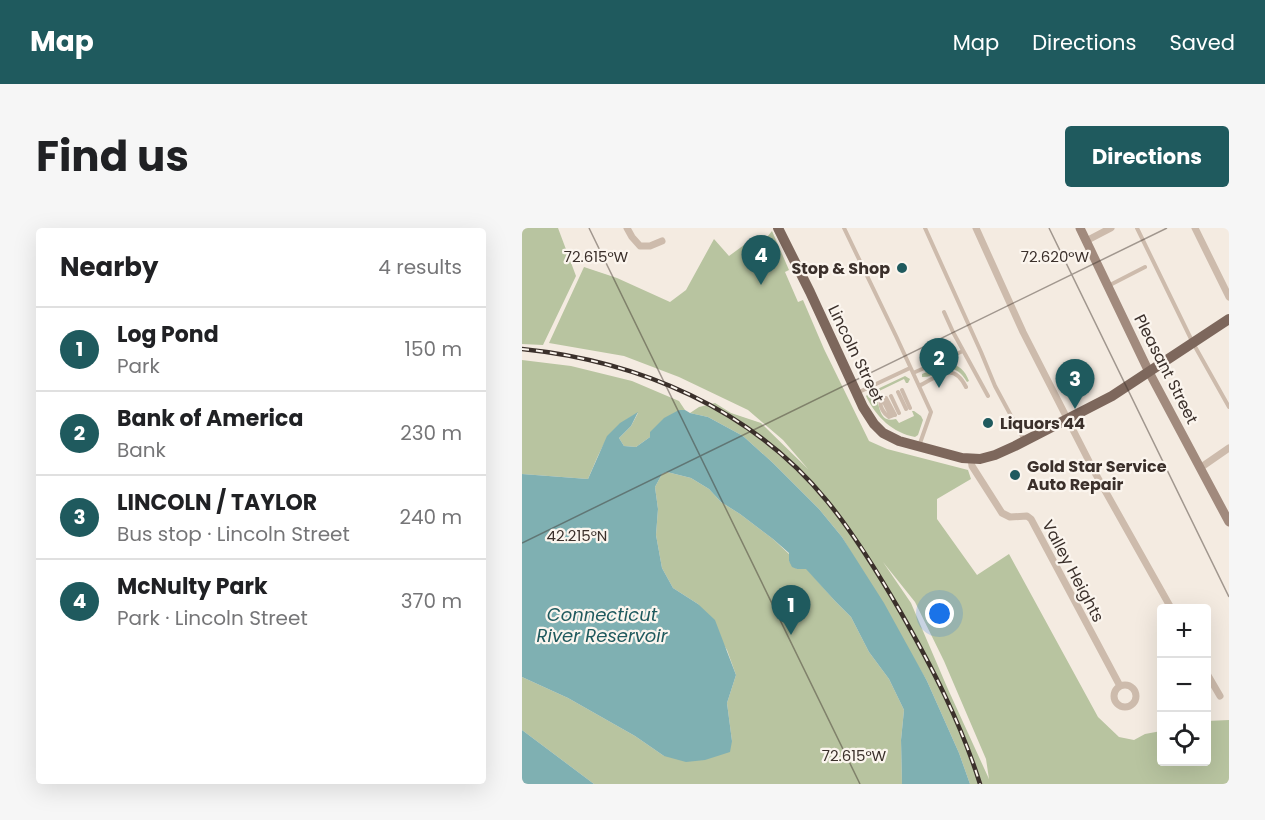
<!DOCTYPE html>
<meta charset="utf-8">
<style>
body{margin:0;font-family:Poppins,sans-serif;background:#f6f6f6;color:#202124}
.controls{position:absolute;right:18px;bottom:18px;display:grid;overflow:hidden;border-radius:6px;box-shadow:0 6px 24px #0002}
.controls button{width:54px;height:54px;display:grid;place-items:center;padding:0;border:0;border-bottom:2px solid #e0e0e0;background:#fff;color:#202124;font:30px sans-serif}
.you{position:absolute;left:418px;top:386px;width:21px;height:21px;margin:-15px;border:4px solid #fff;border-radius:50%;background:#1a73e8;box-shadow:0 0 0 9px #1a73e833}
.badge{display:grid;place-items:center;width:39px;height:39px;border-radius:50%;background:#1f5a5e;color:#fff;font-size:20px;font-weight:700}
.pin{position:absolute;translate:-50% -50px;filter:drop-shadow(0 2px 3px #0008)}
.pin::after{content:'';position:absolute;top:32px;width:21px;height:18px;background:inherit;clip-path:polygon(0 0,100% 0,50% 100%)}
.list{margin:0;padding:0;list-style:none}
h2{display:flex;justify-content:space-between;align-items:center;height:78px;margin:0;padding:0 24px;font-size:26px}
h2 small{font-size:20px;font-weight:400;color:#757577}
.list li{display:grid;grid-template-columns:39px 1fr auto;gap:18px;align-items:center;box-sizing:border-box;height:84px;padding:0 24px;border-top:2px solid #e0e0e0}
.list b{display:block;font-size:22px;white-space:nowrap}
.list p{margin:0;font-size:20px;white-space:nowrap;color:#757577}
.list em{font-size:20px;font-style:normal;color:#757577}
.icon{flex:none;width:33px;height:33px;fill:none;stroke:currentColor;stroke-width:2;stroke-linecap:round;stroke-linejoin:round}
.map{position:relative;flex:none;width:707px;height:556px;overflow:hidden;border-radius:6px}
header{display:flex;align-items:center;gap:36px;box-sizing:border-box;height:84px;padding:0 30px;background:#1f5a5e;color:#fff}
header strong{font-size:28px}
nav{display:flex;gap:33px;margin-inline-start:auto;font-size:21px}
.intro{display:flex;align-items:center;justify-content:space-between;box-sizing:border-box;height:144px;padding:0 36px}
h1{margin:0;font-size:42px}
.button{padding:15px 27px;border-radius:6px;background:#1f5a5e;color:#fff;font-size:21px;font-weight:700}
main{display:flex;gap:36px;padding:0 36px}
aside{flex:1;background:#fff;border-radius:6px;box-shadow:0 6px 24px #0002}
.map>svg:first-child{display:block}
.green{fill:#b8c4a0;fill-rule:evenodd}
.water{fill:#7fb0b2}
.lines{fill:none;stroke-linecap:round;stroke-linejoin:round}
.lane{stroke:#cdbbac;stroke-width:4}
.street{stroke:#cdbbac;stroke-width:7}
.secondary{stroke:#a18a7d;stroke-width:9}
.primary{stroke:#7d675c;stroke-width:10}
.rail-casing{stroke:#3b302b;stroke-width:4.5}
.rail{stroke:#fbf5ee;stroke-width:2;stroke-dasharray:7;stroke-linecap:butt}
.ticks{fill:none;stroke:#3b302b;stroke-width:1.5;stroke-opacity:0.45}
.poi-dot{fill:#1f5a5e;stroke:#fbf5ee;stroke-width:2}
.labels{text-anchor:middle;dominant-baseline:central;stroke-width:4.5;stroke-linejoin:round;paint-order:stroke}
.poi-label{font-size:16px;font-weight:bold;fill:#3b302b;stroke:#fbf5ee;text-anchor:start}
.street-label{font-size:16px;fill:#3b302b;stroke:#fbf5ee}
.water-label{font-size:18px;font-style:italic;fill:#1f5a5e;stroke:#fbf5ee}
.ticks-label{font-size:15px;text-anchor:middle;fill:#3b302b;stroke:#fbf5ee;stroke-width:4.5;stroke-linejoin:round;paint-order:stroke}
</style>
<header>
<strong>Map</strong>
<nav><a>Map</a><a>Directions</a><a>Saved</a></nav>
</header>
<div class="intro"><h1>Find us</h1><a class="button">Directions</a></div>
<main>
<aside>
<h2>Nearby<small>4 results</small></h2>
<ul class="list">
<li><span class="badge">1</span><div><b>Log Pond</b><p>Park</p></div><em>150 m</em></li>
<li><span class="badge">2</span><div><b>Bank of America</b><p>Bank</p></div><em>230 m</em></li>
<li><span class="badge">3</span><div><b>LINCOLN / TAYLOR</b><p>Bus stop · Lincoln Street</p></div><em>240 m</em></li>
<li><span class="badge">4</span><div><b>McNulty Park</b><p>Park · Lincoln Street</p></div><em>370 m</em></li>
</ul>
</aside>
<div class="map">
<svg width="707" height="556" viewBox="0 0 707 556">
<rect width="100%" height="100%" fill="#f4ebe1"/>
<path class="green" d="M0,0H36L54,48L21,117L0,116Z
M250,3L267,42L263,44L276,74L281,72L302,121L347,213L365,221L446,242L449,251L415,271V291L455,347L487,326L576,489L597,509L612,512L623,506L639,503L640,534H684L685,493L707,492V556H448L437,525L405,453L320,309L297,281L251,235L221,208L186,189L168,185L177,179L193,175L209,185L239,195L286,241L261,212L226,182L157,149L102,128L27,115L62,39L95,50L148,74L164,62L192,11L207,28L222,17L233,24ZM361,334L393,374L422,433L464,531L467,551L425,459L389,375Z
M0,132L49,138L110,153L157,173L163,182H157L128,209L114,219L102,218L97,210L109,198L116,185C84,201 80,220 66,251L0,246Z
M424,136C436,135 443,142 447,153L445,154C430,128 418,150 400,149V146Z
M383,148L388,151L386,155H384L382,151L353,165C358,176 356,196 374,191L377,195L392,188L390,183H392L399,188L401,192L396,207L393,209C371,205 354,189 344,168L347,165Z
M145,244L169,250L187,261L199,274L218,286L251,311L267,326V333L275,341L284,340L313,373L329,389L347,424L367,451L382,482L379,512L380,556H72L0,502V449L46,470L113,508L142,528L210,513L205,475L214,447L205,422L176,376L151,360L140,340L134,307L136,281L133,259L140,246Z"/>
<path class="water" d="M157,182H163L168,185L186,189L221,208L251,235L297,281L320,309L362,375L405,453L437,525L448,556H380L379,512L382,482L367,451L347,424L329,389L313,373L284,341H275L270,339L267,333V325L251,311L218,286L199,274L187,261L169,250L145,244L140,246L133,259L136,281L134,307L140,340L151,360L176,376L193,392L214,447L205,475L210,513L208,524L183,532L164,534L142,528L113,508L46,470L0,449V246L66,251L85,208L98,195L116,184L109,198L97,210L102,218L114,219L128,209V204L142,190Z
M0,502L72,556H0Z"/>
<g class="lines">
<path class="lane" d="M322,0L374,108L409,184L397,218
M403,0L459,124L473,158L502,212
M615,0L671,115L707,179
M586,58L623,39
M422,84L431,104L466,168
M391,145L441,123
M397,158C417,148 431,133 444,159
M380,162L388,180
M376,164L384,181
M335,165L388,140
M369,168L377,185
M364,170L373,187
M361,172L369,188
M359,173C357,178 362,186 367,189L372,187"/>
<path class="street" d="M105,0L110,9L118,18H128L140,13
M454,0L501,104L572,243L649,380
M673,0L707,69
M564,13L589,0
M449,231L450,238L480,285L488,289L505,288L509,291L598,458
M678,240L707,220
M684,444L698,468
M592 468a11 11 0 1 1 22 0a11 11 0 1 1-22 0Z"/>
<path class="secondary" d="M558,0L627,144L707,294"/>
<path class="primary" d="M256,0L288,64L341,179L352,196L361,205L377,213L440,230L458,231L473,227L493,218L590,168L707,91"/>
<g class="rail-casing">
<path id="rail" d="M0,121C117,133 230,181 305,273C333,307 356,345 378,383C410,439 439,495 458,556"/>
</g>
<use href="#rail" class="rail"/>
</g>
<path class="ticks" d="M67,0L338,556M527,0L707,369M0,315L645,0"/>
<g class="poi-dot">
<circle cx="380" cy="40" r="6"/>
<circle cx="466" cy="195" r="6"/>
<circle cx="493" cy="247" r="6"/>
</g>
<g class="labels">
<g class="poi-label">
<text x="368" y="40" text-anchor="end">Stop &amp; Shop</text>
<text x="478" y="195">Liquors 44</text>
<text x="505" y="238">Gold Star Service<tspan x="505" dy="18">Auto Repair</tspan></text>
</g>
<g class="street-label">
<text transform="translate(334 126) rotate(64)">Lincoln Street</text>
<text transform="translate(644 141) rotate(63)">Pleasant Street</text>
<text transform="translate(551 343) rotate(62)">Valley Heights</text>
</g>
<g class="water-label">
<text x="80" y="386">Connecticut<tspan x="80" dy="21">River Reservoir</tspan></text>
</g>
</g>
<g class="ticks-label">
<text x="74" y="34">72.615°W</text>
<text x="533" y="34">72.620°W</text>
<text x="55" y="313">42.215°N</text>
<text x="332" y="533">72.615°W</text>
</g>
</svg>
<div class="controls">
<button>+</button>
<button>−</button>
<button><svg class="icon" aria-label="locate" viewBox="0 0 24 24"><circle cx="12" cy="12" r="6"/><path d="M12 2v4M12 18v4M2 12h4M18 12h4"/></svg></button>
</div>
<div class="you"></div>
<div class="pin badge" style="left:269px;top:407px">1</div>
<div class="pin badge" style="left:417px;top:160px">2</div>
<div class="pin badge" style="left:553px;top:181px">3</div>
<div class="pin badge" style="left:239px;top:57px">4</div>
</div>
</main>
